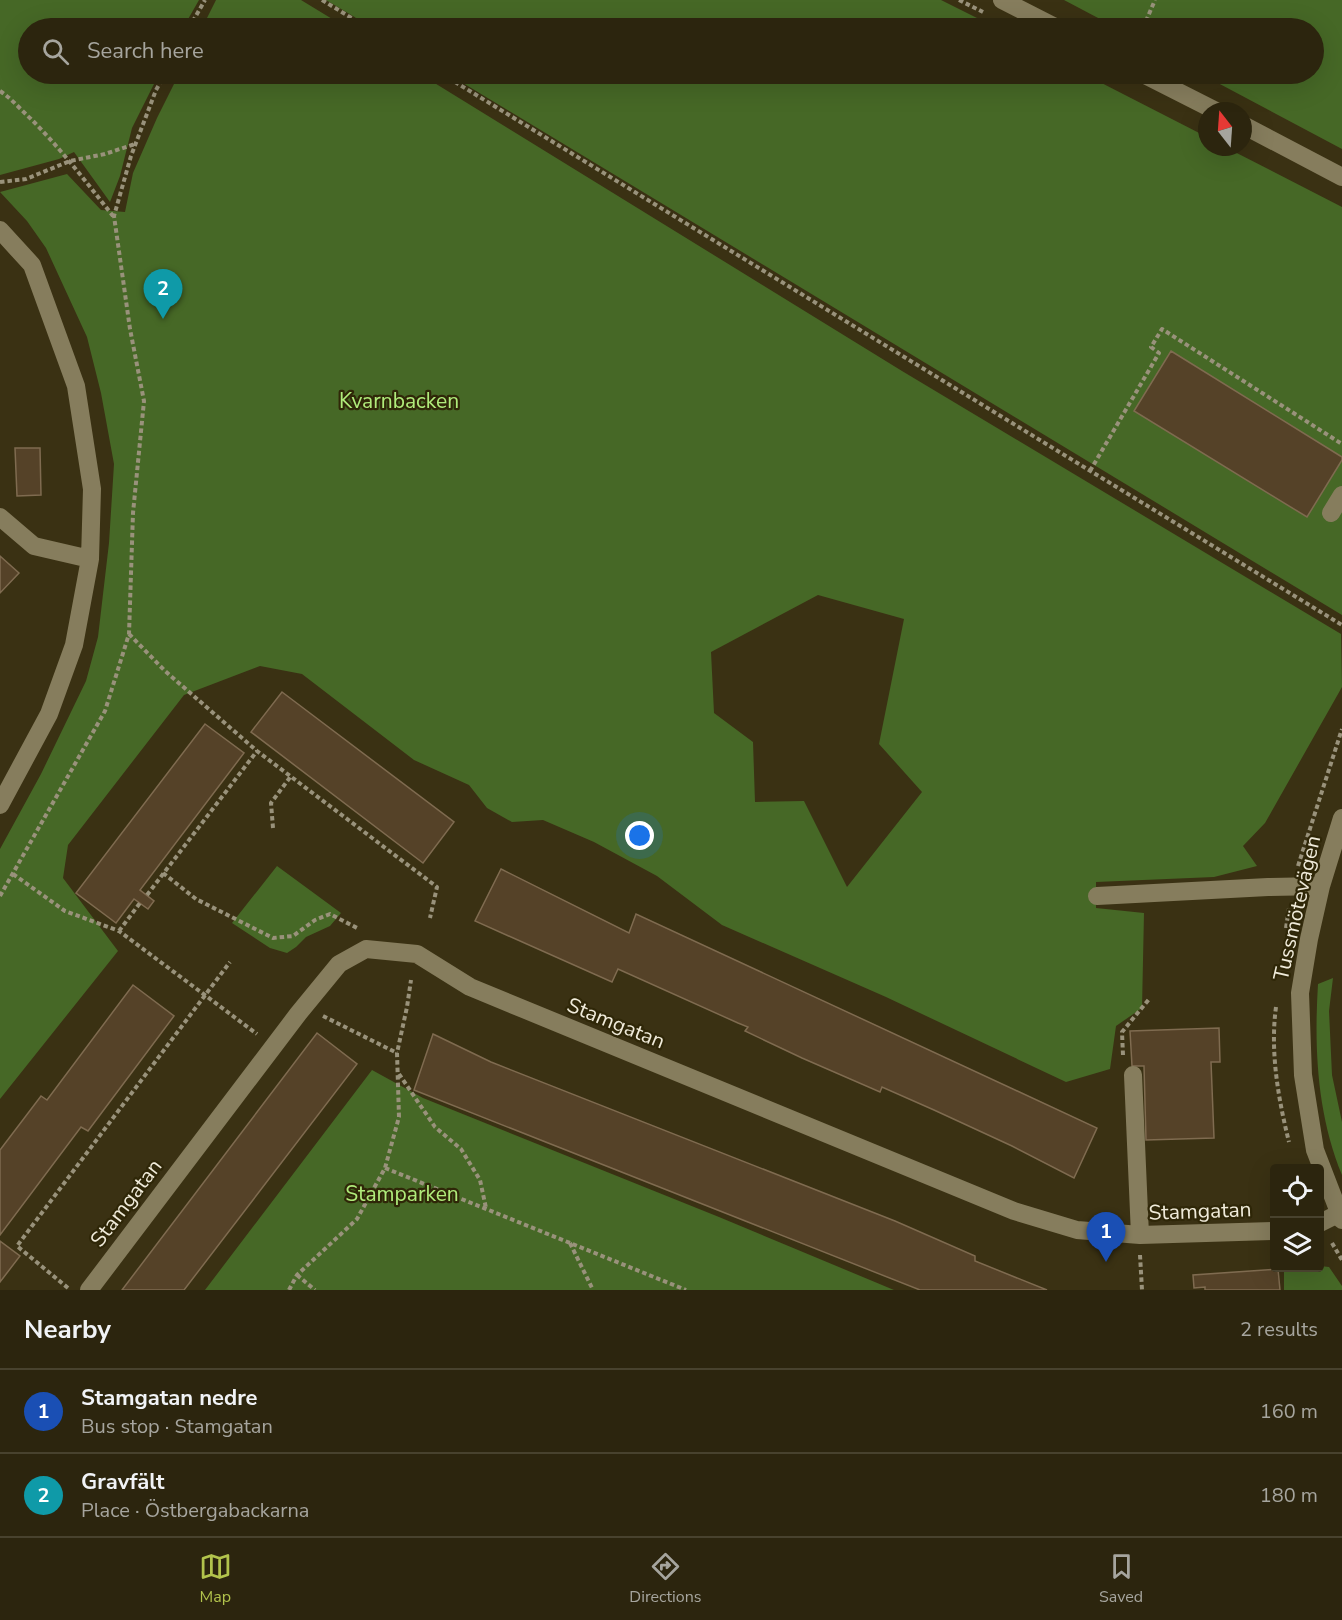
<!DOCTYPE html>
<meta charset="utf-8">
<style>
body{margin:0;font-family:"Nunito Sans",sans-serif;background:#38311c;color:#f1f3f6}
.controls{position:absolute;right:18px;bottom:18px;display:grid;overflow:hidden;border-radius:6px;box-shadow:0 6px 24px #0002}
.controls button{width:54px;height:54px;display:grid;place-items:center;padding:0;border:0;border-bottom:2px solid #48422e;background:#2c250e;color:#f1f3f6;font:30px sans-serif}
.compass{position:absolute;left:1198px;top:102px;width:54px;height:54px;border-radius:50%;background:#2c250e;box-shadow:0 6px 24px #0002;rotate:343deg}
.you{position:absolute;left:640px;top:836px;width:21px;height:21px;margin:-15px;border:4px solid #fff;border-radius:50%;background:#1a73e8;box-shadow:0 0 0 9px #1a73e833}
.badge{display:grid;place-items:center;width:39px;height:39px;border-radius:50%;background:#b2c34c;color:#fff;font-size:20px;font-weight:700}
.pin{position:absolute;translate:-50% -50px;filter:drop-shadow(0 2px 3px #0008)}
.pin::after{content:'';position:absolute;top:32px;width:21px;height:18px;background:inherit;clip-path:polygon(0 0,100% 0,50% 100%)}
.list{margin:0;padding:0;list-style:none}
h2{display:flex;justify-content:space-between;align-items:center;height:78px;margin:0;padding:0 24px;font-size:26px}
h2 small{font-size:20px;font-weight:400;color:#a6a59e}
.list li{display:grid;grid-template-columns:39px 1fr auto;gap:18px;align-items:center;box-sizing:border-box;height:84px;padding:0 24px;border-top:2px solid #48422e}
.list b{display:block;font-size:22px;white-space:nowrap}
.list p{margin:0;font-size:20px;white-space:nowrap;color:#a6a59e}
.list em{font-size:20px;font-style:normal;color:#a6a59e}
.icon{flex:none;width:33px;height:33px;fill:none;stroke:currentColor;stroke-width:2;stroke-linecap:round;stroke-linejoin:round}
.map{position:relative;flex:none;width:1342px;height:1290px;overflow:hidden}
.search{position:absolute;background:#2c250e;box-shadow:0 6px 24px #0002;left:18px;right:18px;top:18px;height:66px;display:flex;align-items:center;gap:15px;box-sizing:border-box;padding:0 21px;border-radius:33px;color:#a6a59e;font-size:22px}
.sheet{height:246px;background:#2c250e}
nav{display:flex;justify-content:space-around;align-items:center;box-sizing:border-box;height:84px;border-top:2px solid #48422e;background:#2c250e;font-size:16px;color:#a6a59e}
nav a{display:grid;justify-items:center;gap:3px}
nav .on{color:#b2c34c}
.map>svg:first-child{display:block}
.green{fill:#466826;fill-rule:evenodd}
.building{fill:#554228;stroke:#7f6b50;stroke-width:1.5}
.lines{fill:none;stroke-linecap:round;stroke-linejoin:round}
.path{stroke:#99927b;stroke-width:4;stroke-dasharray:4.5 3;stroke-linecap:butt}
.minor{stroke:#867d5d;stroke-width:18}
.labels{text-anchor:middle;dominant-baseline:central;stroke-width:4.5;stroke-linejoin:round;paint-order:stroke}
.park-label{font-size:21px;fill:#b0ec7b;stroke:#2f2708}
.street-label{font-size:21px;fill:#f0ebda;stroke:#2f2708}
</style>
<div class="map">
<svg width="1342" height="1290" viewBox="0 0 1342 1290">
<rect width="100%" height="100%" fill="#3a3113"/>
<path class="green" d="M0,0H199L183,28H28V74H159L132,128L120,176L110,202L74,152L59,159L0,175Z
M216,0H301L347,28H202Z
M326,0H941L997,28H373Z
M1064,0H1342V149L1201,74H1314V28H1117Z
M179,74H420L902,371L1341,634L1342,687L1265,823L1243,846L1257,866L1214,877L1096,882V908L1144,913L1142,1008L1116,1026L1110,1069L1066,1082L886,997L722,925L657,876L594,842L543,820L512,822L487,808L469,785L414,760L302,674L260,666L184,695L68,845L63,878L118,951L0,1099V849L41,774L86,681L98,637L109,543L114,464L101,393L87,337L46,248L27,221L0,192L67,174L101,210L125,212L133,173L157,118ZM818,595L904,619L879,744L922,792L847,887L804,801L755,802L753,742L714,713L711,652Z
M448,74H1084L1207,137V147H1225L1342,207V615Z
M277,866L341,913L330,926L306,937L296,947L287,953L270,948L232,923Z
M1333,978L1329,1011L1332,1075L1342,1122V1175C1317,1114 1314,1048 1318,984Z
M372,1070L423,1098L719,1217L894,1290H205Z
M1320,1266L1329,1267L1342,1286V1290H1284V1268H1320Z"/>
<path class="building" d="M1171,351L1342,457V460L1307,517L1134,411Z
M15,448H40L41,495L17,496Z
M0,556L19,573L0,593Z
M282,692L454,822L423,863L251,732Z
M205,724L244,753L140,890L154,901L148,909L134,899L116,923L76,893Z
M501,869L629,933L636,914L1097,1128L1074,1178L1012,1146L934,1110L882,1087L880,1092L802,1058L745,1031L748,1027L738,1023L618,969L612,982L475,921Z
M133,985L174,1016L88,1131L81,1127L0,1235V1150L41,1096L47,1100Z
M1219,1028L1220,1062H1211L1214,1138L1146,1140L1144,1066H1132L1130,1031Z
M317,1033L357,1064L184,1290H122Z
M433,1034L491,1062L895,1221L975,1256V1261L1047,1290H920L414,1090Z
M0,1241L20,1256L0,1282Z
M1278,1269L1280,1290H1205V1287L1194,1288L1193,1275Z"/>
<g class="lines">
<path class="path" d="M322,0L368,28
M959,0L983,12
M189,28L205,0
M1143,28L1155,0
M442,74L1342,625
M1106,74L1122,82
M0,91C12,99 21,110 31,119C61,149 87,183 113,216
M0,182L26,179L70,161L105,154L135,144
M1090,471L1159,353L1151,347L1162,329L1342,444
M129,634L165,671L257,751L437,887L430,918
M273,828L271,803L291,776
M1298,866L1342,729
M163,873L196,899L273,938L293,936L315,920L330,914L359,929
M13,874L65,911L119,931L257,1034
M147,895L257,751
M0,896L105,711L129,634L133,513L144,401L130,329L114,216L131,156L156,90L165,74
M1286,928L1289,908
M119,931L140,903
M1276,1007C1270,1051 1278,1098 1289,1142
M323,1016L397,1053
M1123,1055L1122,1032L1150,998
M399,1074L435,1127L461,1149L480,1180L486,1208
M385,1168L686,1290
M570,1243L593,1290
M1332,1243L1342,1260
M1140,1255L1142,1290
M297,1275L315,1290
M68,1288L17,1246L230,962
M289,1290L297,1275L357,1219L385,1168L399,1117L397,1053L407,1007L411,980"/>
<path class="minor" d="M1002,0L1057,28
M1143,74L1216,111
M1243,125L1342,177
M0,230L32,265L76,386L92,489L90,559L74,645L49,714L0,805
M1331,513L1342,495
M0,517L34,546L90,559
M1342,818L1321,886L1309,939L1300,993L1303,1075L1315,1150L1342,1220
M1097,896L1268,887L1321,886
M1133,1075L1140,1235
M1320,1223L1338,1214
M89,1290L298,1014L339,964L366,949L417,954L470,987L1014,1211L1077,1230L1140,1235L1274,1231"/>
</g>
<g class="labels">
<g class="park-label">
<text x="399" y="401">Kvarnbacken</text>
<text x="402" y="1194">Stamparken</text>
</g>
<g class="street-label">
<text transform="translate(1297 908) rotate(-77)">Tussmötevägen</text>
<text transform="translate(616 1023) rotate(22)">Stamgatan</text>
<text transform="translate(126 1203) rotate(-53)">Stamgatan</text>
<text transform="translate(1200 1211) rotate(-2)">Stamgatan</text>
</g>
</g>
</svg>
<div class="controls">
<button><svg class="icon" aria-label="locate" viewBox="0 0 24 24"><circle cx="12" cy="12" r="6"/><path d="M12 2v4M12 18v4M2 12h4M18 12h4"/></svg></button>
<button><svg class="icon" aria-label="layers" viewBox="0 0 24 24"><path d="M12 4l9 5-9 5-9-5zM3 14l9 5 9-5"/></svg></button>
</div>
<svg class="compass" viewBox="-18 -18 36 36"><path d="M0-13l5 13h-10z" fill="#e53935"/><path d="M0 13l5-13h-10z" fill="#a6a59e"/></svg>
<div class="you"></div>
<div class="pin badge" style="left:1106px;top:1262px;background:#1a4fb4">1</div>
<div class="pin badge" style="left:163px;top:319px;background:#0f9aa8">2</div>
<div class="search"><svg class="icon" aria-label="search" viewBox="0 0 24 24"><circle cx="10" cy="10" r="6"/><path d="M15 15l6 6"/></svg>Search here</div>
</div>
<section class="sheet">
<h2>Nearby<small>2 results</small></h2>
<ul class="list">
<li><span class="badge" style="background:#1a4fb4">1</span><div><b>Stamgatan nedre</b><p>Bus stop · Stamgatan</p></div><em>160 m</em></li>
<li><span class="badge" style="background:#0f9aa8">2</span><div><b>Gravfält</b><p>Place · Östbergabackarna</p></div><em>180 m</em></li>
</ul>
</section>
<nav>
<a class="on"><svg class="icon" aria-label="map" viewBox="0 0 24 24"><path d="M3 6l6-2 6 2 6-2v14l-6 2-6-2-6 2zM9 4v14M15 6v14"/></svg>Map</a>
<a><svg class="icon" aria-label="directions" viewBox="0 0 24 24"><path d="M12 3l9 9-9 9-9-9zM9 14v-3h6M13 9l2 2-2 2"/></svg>Directions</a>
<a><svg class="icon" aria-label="saved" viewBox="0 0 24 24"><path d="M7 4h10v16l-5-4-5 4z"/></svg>Saved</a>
</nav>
